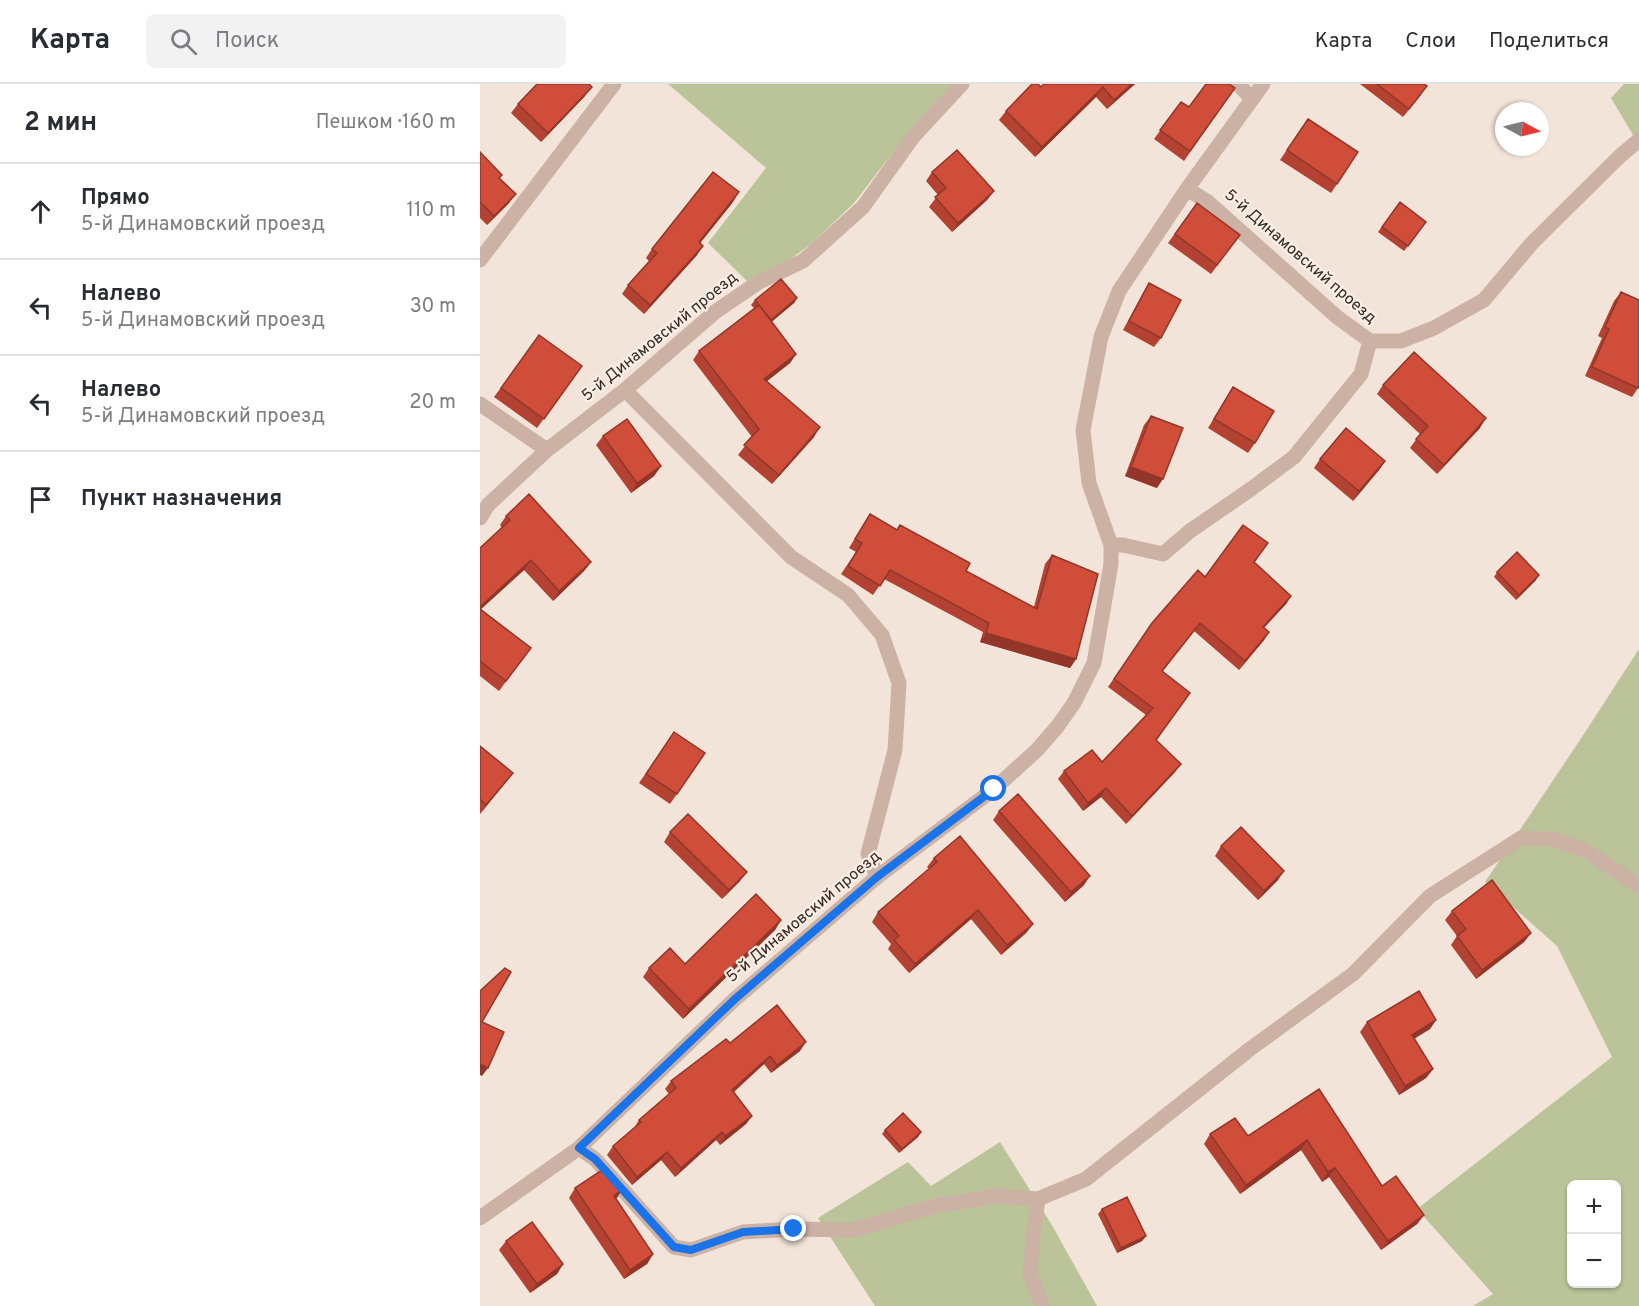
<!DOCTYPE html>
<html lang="ru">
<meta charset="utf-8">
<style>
body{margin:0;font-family:Overpass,sans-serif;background:#f2f2f3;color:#2b2b33}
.controls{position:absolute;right:18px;bottom:18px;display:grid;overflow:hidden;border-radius:9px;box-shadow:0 2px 4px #0004}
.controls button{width:54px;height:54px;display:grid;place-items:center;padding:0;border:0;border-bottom:2px solid #e1e1e2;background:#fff;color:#2b2b33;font:30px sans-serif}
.compass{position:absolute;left:1015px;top:18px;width:54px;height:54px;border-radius:50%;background:#fff;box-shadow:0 2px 4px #0004;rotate:97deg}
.stop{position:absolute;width:18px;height:18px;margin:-14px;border:4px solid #1a73e8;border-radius:50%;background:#fff}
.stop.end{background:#1a73e8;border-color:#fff;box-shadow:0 2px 6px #0008}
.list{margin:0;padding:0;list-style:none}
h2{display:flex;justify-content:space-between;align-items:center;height:78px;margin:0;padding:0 24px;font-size:26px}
h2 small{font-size:20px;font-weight:400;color:#7c7c81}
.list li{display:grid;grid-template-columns:39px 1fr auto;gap:18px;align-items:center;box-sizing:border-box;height:96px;padding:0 24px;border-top:2px solid #e1e1e2}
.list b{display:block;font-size:22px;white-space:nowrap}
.list p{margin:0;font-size:20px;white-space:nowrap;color:#7c7c81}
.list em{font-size:20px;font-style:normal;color:#7c7c81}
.icon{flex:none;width:33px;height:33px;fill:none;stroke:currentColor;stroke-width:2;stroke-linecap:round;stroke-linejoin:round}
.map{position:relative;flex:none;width:1159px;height:1222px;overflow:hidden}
header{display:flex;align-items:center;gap:36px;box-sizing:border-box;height:84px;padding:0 30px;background:#fff;border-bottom:2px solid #e1e1e2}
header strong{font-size:28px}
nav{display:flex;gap:33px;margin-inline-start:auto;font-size:21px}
.search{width:420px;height:54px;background:#f2f2f3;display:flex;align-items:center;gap:15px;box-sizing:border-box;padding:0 21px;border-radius:9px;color:#7c7c81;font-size:22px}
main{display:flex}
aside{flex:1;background:#fff}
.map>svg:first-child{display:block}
.green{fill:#bac498;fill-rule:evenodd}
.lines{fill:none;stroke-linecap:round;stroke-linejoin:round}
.lane{stroke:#ccb2a4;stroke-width:15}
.street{stroke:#ccb2a4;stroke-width:15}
.wall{fill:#b34232}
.shaded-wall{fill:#923629}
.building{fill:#d04d3a;stroke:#923629;stroke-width:1.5}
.route{stroke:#1a73e8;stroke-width:8}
.labels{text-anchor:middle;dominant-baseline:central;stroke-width:4.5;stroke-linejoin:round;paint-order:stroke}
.street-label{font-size:16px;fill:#372a26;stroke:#fbefe5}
</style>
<header>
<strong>Карта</strong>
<div class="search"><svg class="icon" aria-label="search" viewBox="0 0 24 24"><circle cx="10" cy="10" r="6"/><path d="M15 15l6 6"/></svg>Поиск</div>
<nav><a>Карта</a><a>Слои</a><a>Поделиться</a></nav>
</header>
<main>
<aside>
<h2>2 мин<small>Пешком · 160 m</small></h2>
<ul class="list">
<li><svg class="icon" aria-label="ahead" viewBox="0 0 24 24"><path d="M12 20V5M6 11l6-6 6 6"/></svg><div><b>Прямо</b><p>5-й Динамовский проезд</p></div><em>110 m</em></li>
<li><svg class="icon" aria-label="left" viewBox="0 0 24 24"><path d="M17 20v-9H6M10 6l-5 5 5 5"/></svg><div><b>Налево</b><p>5-й Динамовский проезд</p></div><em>30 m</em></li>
<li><svg class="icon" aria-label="left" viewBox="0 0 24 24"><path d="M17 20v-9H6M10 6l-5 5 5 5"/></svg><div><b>Налево</b><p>5-й Динамовский проезд</p></div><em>20 m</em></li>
<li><svg class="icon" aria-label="arrive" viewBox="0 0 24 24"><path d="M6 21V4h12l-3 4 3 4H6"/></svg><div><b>Пункт назначения</b></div></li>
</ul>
</aside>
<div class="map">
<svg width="1159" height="1222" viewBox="0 0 1159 1222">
<rect width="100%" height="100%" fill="#f3e4d9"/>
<path class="green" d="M188,0H474L427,50L374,119L332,159L307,178L268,198L228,159L286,84Z
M1144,0H1159V61L1131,14Z
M1159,565V1222H993L1013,1210L937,1125L1132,973L1077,862L1005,798L1100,656ZM1092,1100H1136V1200H1092Z
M520,1058L573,1143L617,1222H395L338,1134L428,1078L451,1102Z"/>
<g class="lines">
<path class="lane" d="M145,306L311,473L368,511L402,551L419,599L415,666L388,770L397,793
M631,461H643L683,470L710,447L771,405L814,373L881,290L890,257
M1104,766L1159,802
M558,1115L553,1153L550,1190L563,1222"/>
<path class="street" d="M758,0L771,14
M707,105L728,118L857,233L890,257H921L954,244L1004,216L1052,159L1140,72L1159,56
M0,176L134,0
M0,320L67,366
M0,434L8,421L67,366L145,306L235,228L279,198L323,177L383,123L433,53L482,0
M99,1064L115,1075L194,1163L211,1166L263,1148L314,1145L373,1146L455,1122L517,1112L558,1115L606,1095L770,965L873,890L950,812L1041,754L1072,755L1104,766
M0,1134L99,1064L255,915L397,793L514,705L557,666L577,643L594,619L614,579L631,480V461L609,399L603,346L621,253L639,207L707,105L783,0"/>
</g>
<path class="wall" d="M564,0H655L627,25L616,13L555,73L519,36L526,27Z
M880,0H944L941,11L923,33Z
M755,4L704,77L674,55L701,18L709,23Z
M105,12L61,58L31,29L38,20Z
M828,35L857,100L851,109L800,76Z
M0,68L20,94L29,119L7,141L0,134Z
M452,88L514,107L507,116L472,148L449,123L458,111L446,97Z
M253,118L220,159L217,171L164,230L142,210L148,201L169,177L166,174L172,165Z
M920,118L946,138L924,167L898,148Z
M717,119L760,151L731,190L688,159Z
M669,199L681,254L674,263L643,246L663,209Z
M1141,208L1158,304L1152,313L1105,292L1122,254L1118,252L1134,217Z
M317,214L314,219L292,237L316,270L310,279L287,297L334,353L292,400L258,371L272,353L213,276L219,267L274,224L271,221L275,216Z
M59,251L102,282L57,344L14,313Z
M903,301L1000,344L957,390L930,364L940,350L897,310Z
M753,303L775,359L768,369L728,344Z
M671,332L677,404L645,392L664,341Z
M123,352L181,382L174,392L151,409L116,361Z
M840,375L905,377L899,386L873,417L834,384Z
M390,430L486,487L554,523L565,480L572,471L596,575L590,584L500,558L503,548L404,495L393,511L361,490L376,468L369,464Z
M26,432L111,478L104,487L73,517L44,486L1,525L51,564L19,607L0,592V464L22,444L20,441Z
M774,478L811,512L806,520L784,544L789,548L784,556L759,586L714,547L682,588L676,656L695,688L646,740L621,713L603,727L578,695L584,687L622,678L666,631L628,603L672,539L725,493Z
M1017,488L1056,496L1036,516L1014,493Z
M194,648L225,669L190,720L159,699Z
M0,662L33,689L0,730Z
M519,727L604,801L585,818L513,736Z
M190,748L260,797L242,815L184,758Z
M741,762L798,796L778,816L735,772Z
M454,774L553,840L546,849L521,871L491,835L429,889L408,865L411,860L392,838L398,828L449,785L447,783Z
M972,827L1051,849L1044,858L996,895L971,861L977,852L965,836Z
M301,836L295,846L203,935L163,893L169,884L205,880Z
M956,936L950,945L934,954L953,985L946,994L919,1011L880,948L887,938Z
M250,959L320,967L291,989L284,980L254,1008L272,1032L266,1040L240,1061L236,1056L195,1093L181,1076L152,1101L127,1071L133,1062L154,1044L159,1036L189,1010L185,1005L191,997Z
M839,1005L902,1102L944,1131L937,1140L901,1166L849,1093L842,1098L821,1066L760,1110L724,1060L730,1050L768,1052Z
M405,1046L441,1048L438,1053L419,1069L402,1050Z
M95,1104L136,1114L173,1170L167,1180L144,1195L89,1114Z
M622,1125L666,1152L662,1157L637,1169L618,1130Z
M26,1157L83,1180L77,1190L50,1209L19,1166Z"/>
<path class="shaded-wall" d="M652,0H655L627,25L634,16Z
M112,3L105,12L61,58L68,49Z
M623,3L616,13L555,73L562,63Z
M514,107L507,116L472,148L478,139Z
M259,108L253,118L213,168L219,158Z
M36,110L29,119L7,141L14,132Z
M223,162L217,171L164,230L170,221Z
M317,214L314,219L288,241L291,236Z
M316,270L310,279L278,304L284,295Z
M1006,334L1000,344L957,390L964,381Z
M340,343L334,353L292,400L299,391Z
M905,377L899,386L873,417L879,407Z
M181,382L174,392L151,409L157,399Z
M651,383L683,395L677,404L645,392Z
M51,476L44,486L0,526V523Z
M111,478L104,487L73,517L79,507Z
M1059,491L1056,496L1036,516L1039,511Z
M811,512L806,520L777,551L783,543Z
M789,548L784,556L759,586L765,577Z
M506,549L596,575L590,584L500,558Z
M701,680L695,688L646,740L652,732Z
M33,689L26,698L0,730L6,721Z
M626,704L621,713L603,727L608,719Z
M804,787L798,796L778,816L784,807Z
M267,788L260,797L242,815L249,806Z
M610,792L604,801L585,818L591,808Z
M498,826L491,835L429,889L435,880Z
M301,836L295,846L203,935L209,925Z
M553,840L546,849L521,871L527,861Z
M1051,849L1044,858L996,895L1002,886Z
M956,936L950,945L926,960L932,951Z
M326,958L320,967L291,989L297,981Z
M290,972L284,980L246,1014L252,1006Z
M0,980L8,984L2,992L0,991Z
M953,985L946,994L919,1011L925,1002Z
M272,1032L266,1040L240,1061L245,1052Z
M242,1048L236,1056L195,1093L201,1084Z
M441,1048L438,1053L419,1069L422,1065Z
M827,1056L821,1066L760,1110L766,1101Z
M187,1068L181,1076L152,1101L157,1093Z
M855,1084L849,1093L842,1098L848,1088Z
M143,1104L137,1114L128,1121L134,1112Z
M944,1131L937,1140L901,1166L908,1157Z
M666,1152L662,1157L637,1169L641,1164Z
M173,1170L167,1180L144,1195L150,1186Z
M83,1180L77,1190L50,1209L57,1200Z"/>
<path class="building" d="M57,0H109L112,3L68,49L38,20Z
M552,0H558L561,3L564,0H652L634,16L623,3L562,63L526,27Z
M726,0H749L755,4L710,67L680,46L701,18L709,23Z
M897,0H944L947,2L929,25Z
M828,35L878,68L857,100L807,66Z
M477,66L514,107L478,139L455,113L466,104L452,88Z
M0,68L22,91L19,94L36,110L14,132L0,118Z
M233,88L259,108L219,158L223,162L170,221L148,201L177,169L172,165Z
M920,118L946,138L928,162L902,143Z
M717,119L760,151L737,181L695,150Z
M301,195L317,214L291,236L275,216Z
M669,199L701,216L681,254L649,237Z
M1141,208L1159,216V302L1158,304L1112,283L1129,245L1125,243Z
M279,221L316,270L284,295L340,343L299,391L264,361L279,345L219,267Z
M59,251L102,282L64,335L21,304Z
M934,268L1006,334L964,381L936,355L948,342L903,301Z
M753,303L794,327L775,359L734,335Z
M671,332L703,344L683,395L651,383Z
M147,335L181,382L157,399L123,352Z
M866,344L905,377L879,407L840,375Z
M49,410L111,478L79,507L51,476L0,523V464L30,436L26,432Z
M390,430L417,446L420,441L490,479L486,487L557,525L572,471L618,490L596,575L506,549L509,539L410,486L400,502L368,482L382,459L375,455Z
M763,441L788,459L774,478L811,512L783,543L789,548L765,577L720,539L682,587L710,609L676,656L701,680L652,732L626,704L608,719L584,687L612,666L622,678L673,624L634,595L672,539L718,486L725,493Z
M1037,468L1059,491L1039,511L1017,488Z
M0,525L51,564L26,597L0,577Z
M194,648L225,669L197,710L166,690Z
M0,662L33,689L6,721L0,715Z
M538,710L610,792L591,808L519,727Z
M208,730L267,788L249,806L190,748Z
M761,743L804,787L784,807L741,762Z
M480,752L553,840L527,861L498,826L435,880L414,856L419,852L398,828L457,778L454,774Z
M1012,796L1051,849L1002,886L977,852L986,845L972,827Z
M276,810L301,836L209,925L169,884L190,864L205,880Z
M25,884L31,888L2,938L24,948L8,984L0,980V907Z
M939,907L956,936L932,951L953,985L925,1002L887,938Z
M297,921L326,958L297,981L290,972L252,1006L272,1032L245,1052L242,1048L201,1084L187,1068L157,1093L133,1062L161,1038L159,1036L196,1004L191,997L246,955L250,959Z
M839,1005L902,1102L916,1092L944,1131L908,1157L855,1084L848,1088L827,1056L766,1101L730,1050L755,1034L768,1052Z
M423,1029L441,1048L422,1065L405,1046Z
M125,1084L143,1104L134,1112L173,1170L150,1186L95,1104Z
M647,1113L666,1152L641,1164L622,1125Z
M52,1138L83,1180L57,1200L26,1157Z"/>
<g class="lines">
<path class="route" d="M314,1145L263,1148L211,1166L194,1163L115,1075L99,1064L255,915L397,793L514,705"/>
</g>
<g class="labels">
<g class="street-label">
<text transform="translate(820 173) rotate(41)">5-й Динамовский проезд</text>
<text transform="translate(180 253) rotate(-39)">5-й Динамовский проезд</text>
<text transform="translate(324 833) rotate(-40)">5-й Динамовский проезд</text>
</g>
</g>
</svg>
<div class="controls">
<button>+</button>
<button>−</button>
</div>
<svg class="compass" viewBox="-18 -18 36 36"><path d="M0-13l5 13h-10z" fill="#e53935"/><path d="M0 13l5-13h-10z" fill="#7c7c81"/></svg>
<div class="stop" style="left:514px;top:705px"></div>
<div class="stop end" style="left:314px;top:1145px"></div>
</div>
</main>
